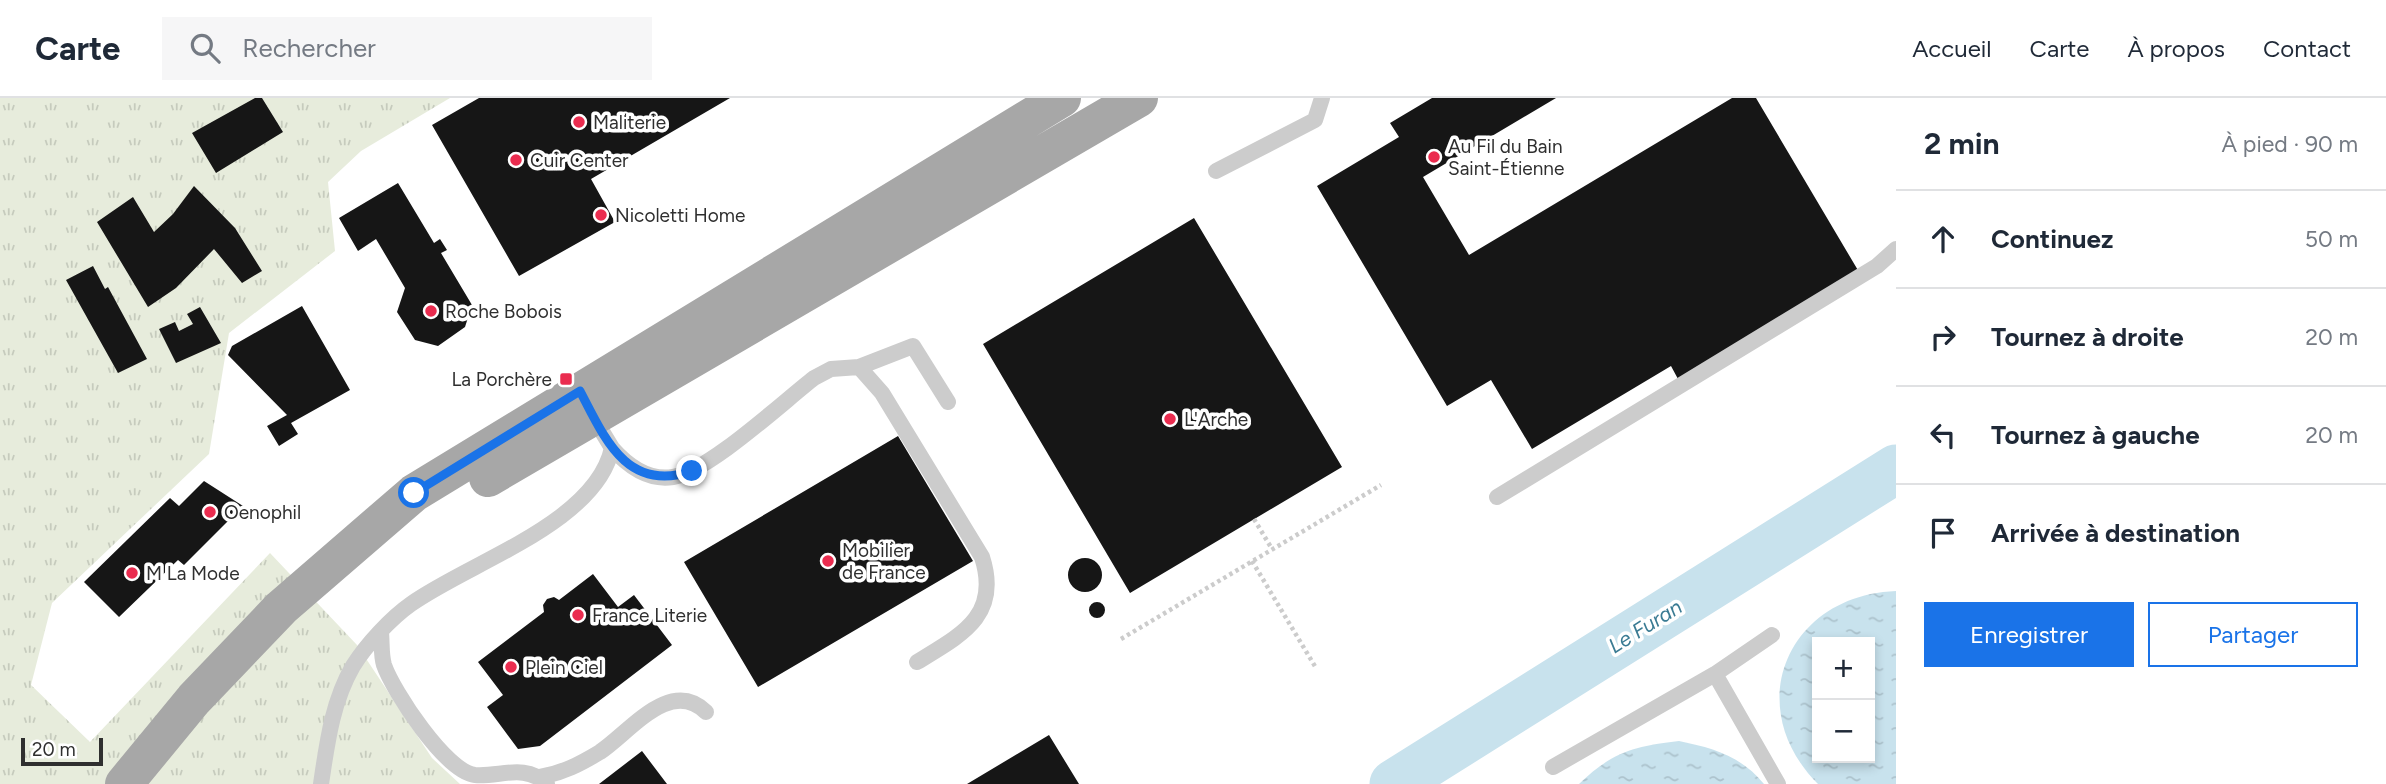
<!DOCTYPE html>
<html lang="fr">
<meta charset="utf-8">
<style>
body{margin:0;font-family:Figtree,sans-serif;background:#f6f6f7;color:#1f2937}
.controls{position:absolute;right:21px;bottom:21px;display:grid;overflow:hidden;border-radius:0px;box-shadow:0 4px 10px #0003}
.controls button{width:63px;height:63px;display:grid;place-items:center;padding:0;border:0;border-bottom:2px solid #e0e1e3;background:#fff;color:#1f2937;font:35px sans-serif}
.scale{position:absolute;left:21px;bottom:18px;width:82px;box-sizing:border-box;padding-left:7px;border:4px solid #2f2f2f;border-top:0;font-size:19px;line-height:24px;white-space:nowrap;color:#2f2f2f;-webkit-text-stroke:5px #fff;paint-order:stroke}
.stop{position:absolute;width:21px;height:21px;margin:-16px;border:5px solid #1a73e8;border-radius:50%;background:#fff}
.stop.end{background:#1a73e8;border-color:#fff;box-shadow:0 2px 7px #0008}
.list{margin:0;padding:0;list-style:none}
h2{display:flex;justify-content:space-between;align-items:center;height:91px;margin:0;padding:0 28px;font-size:30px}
h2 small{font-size:23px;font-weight:400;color:#747a83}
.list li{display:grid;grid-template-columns:46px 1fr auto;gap:21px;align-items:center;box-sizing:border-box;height:98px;padding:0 28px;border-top:2px solid #e0e1e3}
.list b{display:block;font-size:26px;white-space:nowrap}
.list em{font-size:23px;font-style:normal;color:#747a83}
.actions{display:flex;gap:14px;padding:21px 28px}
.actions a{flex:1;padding:16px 0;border:2px solid #1a73e8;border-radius:0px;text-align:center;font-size:24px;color:#1a73e8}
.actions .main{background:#1a73e8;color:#fff}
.icon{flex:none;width:38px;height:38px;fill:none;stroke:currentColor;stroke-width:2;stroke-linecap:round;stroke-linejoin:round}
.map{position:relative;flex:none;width:1896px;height:686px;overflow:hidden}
header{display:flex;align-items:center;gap:42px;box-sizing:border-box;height:98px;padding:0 35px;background:#fff;border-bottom:2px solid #e0e1e3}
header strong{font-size:33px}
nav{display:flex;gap:38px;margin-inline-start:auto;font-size:24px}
.search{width:490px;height:63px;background:#f6f6f7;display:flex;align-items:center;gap:18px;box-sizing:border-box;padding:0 24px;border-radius:0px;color:#747a83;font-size:26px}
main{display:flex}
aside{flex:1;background:#fff}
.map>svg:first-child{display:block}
.grass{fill:url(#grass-tufts)}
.water{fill:url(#water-ripples);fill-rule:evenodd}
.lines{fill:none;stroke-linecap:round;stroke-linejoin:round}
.river{stroke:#c8e2ed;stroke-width:49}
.building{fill:#161616}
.path{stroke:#ccc;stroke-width:4.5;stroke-dasharray:3.5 3.5;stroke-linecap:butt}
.lane{stroke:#ccc;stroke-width:16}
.primary{stroke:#a7a7a7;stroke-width:38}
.route{stroke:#1a73e8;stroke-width:9}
.poi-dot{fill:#ea2c4f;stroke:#fff;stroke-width:2.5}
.labels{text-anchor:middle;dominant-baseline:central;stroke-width:7;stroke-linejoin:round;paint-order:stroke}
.poi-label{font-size:19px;fill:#2f2f2f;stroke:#fff;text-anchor:start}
.water-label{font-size:21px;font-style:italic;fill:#3a7b93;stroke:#fff}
</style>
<header>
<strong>Carte</strong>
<div class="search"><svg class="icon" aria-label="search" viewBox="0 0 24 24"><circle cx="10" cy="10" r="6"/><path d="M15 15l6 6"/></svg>Rechercher</div>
<nav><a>Accueil</a><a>Carte</a><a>À propos</a><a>Contact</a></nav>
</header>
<main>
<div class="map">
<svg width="1896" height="686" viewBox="0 0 1896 686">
<defs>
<pattern id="grass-tufts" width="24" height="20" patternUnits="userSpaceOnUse" patternTransform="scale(1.75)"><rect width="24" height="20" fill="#e7ecdc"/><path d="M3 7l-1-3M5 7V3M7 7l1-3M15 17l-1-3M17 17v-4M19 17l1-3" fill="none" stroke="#c6cbbd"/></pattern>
<pattern id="water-ripples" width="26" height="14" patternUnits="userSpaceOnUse" patternTransform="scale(1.75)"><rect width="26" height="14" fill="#c8e2ed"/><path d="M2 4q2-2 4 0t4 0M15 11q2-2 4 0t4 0" fill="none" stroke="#acc2cc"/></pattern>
</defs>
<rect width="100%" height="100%" fill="#fff"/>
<path class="grass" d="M0,0H450L361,53L328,84L335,153L229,235L209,356L52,505L31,587L90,644L270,455L357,547L432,660L460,686H0Z"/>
<path class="water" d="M1896,493V686H1818C1740,608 1788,497 1896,493ZM1870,544V660H1817V544Z
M1679,643C1713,650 1741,658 1764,686H1579C1612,654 1635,648 1679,643Z"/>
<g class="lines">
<path class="river" d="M1394,686L1896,371"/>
</g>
<path class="building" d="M255,0H262L283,34L216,75L192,35Z
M479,0H730L591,81L615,124L519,178L432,27Z
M1432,0H1556L1423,79L1469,157L1732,0H1756L1859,174L1678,281L1671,268L1532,351L1491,282L1447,308L1317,88L1399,39L1390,25Z
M398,85L434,145L440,141L447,152L441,155L472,207L465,229L438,248L415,242L397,214L405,190L376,141L358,153L339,120Z
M194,88L235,130L262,173L242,185L214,151L176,190L148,209L97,124L133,99L154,134L173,116Z
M1194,120L1342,369L1130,495L983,246Z
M93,168L105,191L108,189L147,261L118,275L66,182Z
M302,208L350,292L291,325L298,336L279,348L267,328L287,317L228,257L232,248Z
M200,209L221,245L176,265L159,231L175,224L179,233L193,226L187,216Z
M898,338L973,463L758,589L684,464Z
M204,383L243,408L184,467L178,462L119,519L84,484L170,400L179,408Z
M1068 477a17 17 0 1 1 34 0a17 17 0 1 1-34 0Z
M593,476L618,509L634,497L672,547L540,648L518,651L487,609L503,597L478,564L544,514L543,507L547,501L554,499L559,502Z
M1089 512a8 8 0 1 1 16 0a8 8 0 1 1-16 0Z
M1049,637L1079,686H967Z
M642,653L667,686H599Z"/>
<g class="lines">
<path class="path" d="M1254,421L1272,451
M1252,463L1316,570
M1121,541L1381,387"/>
<path class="lane" d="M1216,73L1315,22L1322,0
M859,269L882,295L982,459C1001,518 961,537 917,564
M612,350C627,367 648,383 673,379C708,374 783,304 814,280L831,271L859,269L913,248L948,304
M1497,399L1877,168L1896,151
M381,534C382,545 381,557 384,567C393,593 446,674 475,677C501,679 524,665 547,686
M1715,576L1772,537
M1553,669L1715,576L1778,686
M540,679C563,675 580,666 600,654C630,634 670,579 706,614
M321,686C327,646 332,604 353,568C366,547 391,520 411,506C470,464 596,425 612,350L592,317"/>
<path class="primary" d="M488,380L1139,0
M124,686L194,601L281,510L414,395L1062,0"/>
</g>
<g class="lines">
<path class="route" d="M414,395L580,293C605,341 627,395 692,373"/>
</g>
<g class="poi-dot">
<circle cx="579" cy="24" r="7"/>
<circle cx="1434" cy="59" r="7"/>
<circle cx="516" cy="62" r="7"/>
<circle cx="601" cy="117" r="7"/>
<circle cx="431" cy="213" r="7"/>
<rect x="559" y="274" width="14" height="14" rx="3.5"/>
<circle cx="1170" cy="321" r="7"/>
<circle cx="210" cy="414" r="7"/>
<circle cx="828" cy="463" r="7"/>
<circle cx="132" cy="475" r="7"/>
<circle cx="578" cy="517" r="7"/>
<circle cx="511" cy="569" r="7"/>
</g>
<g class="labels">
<g class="poi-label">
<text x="593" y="24">Maliterie</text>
<text x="1448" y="48">Au Fil du Bain<tspan x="1448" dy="22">Saint-Étienne</tspan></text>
<text x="530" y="62">Cuir Center</text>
<text x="615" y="117">Nicoletti Home</text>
<text x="445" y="213">Roche Bobois</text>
<text x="552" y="281" text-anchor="end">La Porchère</text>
<text x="1184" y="321">L'Arche</text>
<text x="224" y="414">Oenophil</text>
<text x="842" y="452">Mobilier<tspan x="842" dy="22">de France</tspan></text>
<text x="146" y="475">M La Mode</text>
<text x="592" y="517">France Literie</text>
<text x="525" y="569">Plein Ciel</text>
</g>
<g class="water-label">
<text transform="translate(1645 528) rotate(-32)">Le Furan</text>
</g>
</g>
</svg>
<div class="controls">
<button>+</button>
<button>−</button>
</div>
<div class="scale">20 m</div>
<div class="stop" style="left:414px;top:395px"></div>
<div class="stop end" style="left:692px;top:373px"></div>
</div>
<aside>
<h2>2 min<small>À pied · 90 m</small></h2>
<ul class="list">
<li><svg class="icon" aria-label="ahead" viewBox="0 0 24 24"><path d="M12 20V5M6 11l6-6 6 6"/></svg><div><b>Continuez</b></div><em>50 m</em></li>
<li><svg class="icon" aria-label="right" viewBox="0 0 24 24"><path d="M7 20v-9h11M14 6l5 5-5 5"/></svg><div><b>Tournez à droite</b></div><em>20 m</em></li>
<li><svg class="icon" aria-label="left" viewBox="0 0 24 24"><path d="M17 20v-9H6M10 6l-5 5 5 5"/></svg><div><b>Tournez à gauche</b></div><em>20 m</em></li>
<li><svg class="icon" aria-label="arrive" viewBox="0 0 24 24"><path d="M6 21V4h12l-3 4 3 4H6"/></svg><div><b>Arrivée à destination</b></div></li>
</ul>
<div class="actions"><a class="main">Enregistrer</a><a>Partager</a></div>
</aside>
</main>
